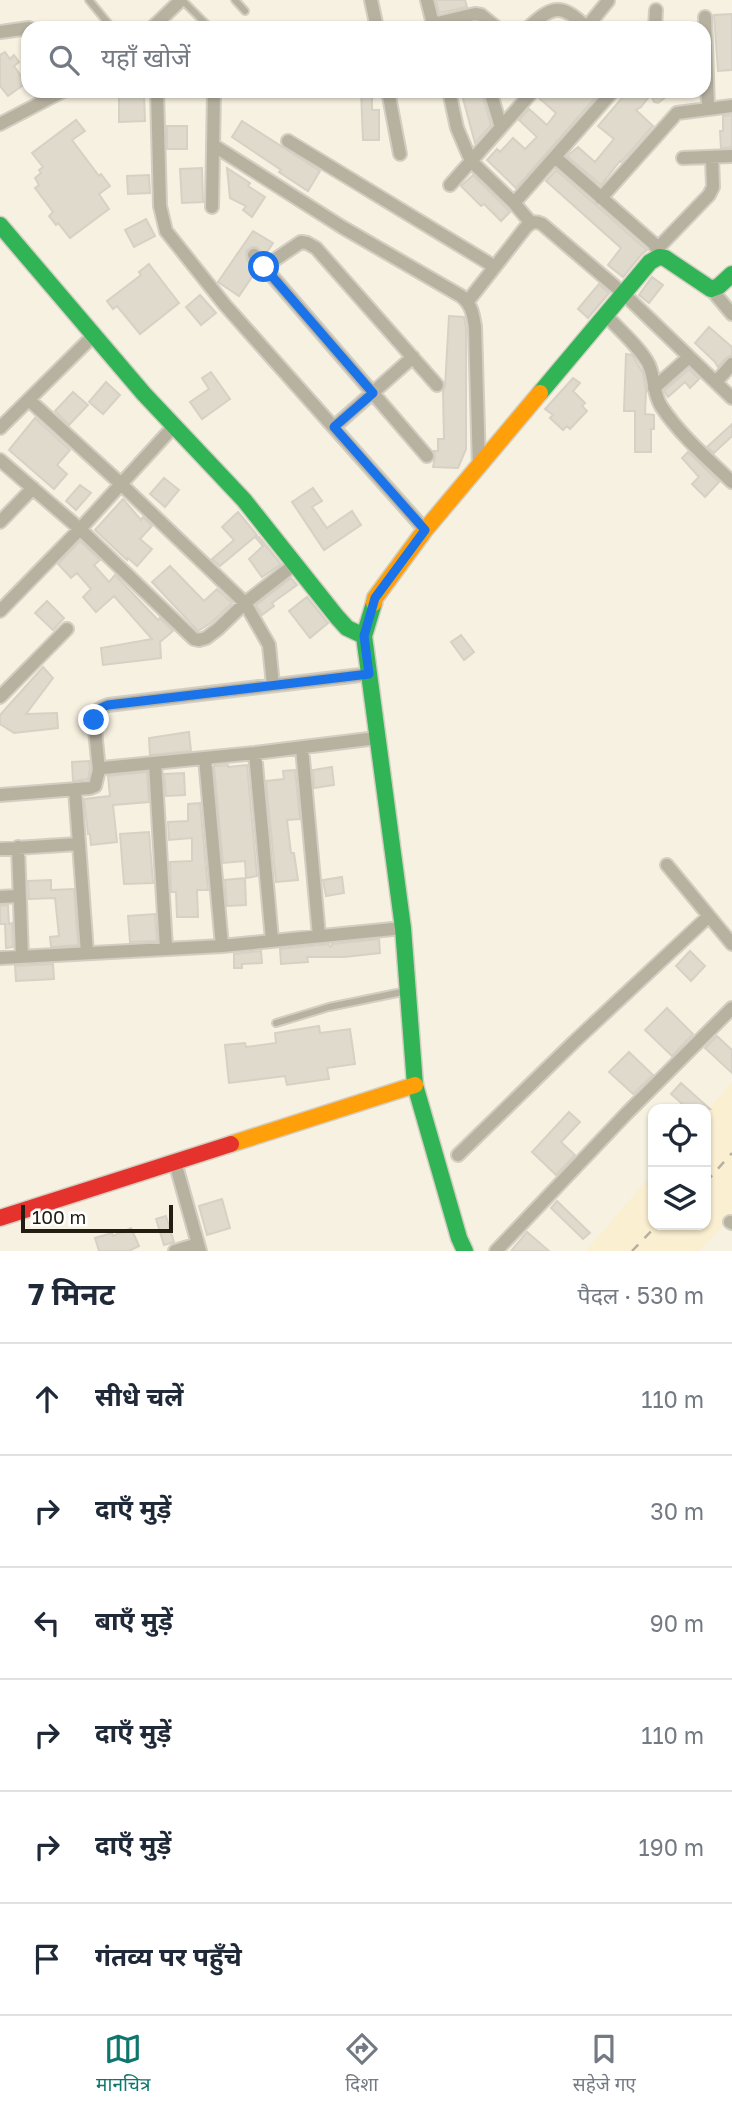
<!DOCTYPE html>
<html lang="hi">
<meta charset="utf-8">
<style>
body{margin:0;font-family:"Golos Text","Noto Sans Devanagari",sans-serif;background:#f2f2f3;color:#1f2937}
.controls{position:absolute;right:21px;bottom:21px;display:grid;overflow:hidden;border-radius:14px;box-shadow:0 2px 5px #0004}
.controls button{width:63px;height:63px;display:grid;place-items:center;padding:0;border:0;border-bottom:2px solid #e0e1e3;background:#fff;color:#1f2937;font:35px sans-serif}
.scale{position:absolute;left:21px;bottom:18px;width:152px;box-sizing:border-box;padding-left:7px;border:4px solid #231e12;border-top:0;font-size:19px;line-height:24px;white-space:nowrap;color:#231e12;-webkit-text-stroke:5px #fff;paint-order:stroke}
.stop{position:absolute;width:21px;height:21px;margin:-16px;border:5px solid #1a73e8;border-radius:50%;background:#fff}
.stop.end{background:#1a73e8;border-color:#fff;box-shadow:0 2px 7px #0008}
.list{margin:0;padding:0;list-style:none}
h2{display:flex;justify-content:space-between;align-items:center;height:91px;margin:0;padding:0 28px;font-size:30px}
h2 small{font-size:23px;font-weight:400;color:#747a83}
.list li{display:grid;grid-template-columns:46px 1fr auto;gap:21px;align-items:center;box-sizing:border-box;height:112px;padding:0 28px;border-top:2px solid #e0e1e3}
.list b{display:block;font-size:26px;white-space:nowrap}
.list em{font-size:23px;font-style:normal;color:#747a83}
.icon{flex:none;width:38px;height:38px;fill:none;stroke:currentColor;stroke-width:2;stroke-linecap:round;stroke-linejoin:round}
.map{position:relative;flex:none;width:732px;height:1251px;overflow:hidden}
.search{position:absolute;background:#fff;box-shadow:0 2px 5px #0004;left:21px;right:21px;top:21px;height:77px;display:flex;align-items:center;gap:18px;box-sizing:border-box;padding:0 24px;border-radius:21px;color:#747a83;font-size:26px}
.sheet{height:763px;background:#fff}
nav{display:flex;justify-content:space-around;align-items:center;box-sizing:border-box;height:98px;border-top:2px solid #e0e1e3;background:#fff;font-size:19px;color:#747a83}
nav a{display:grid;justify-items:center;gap:4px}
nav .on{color:#0f766e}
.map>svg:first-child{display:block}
.built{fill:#faefd0}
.building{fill:#dfdacc;stroke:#d6d1c4;stroke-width:2}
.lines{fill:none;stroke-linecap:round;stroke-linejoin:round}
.lane-casing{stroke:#d3cec2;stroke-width:10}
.street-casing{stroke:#d3cec2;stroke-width:16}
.fast-casing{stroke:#d3cec2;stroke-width:19}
.slow-casing{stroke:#d3cec2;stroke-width:19}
.jam-casing{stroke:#d3cec2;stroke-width:19}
.lane{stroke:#b7b1a0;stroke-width:6}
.street{stroke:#b7b1a0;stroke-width:12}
.fast{stroke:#30b455;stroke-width:16}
.slow{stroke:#ff9f0a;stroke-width:16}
.jam{stroke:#e5322d;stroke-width:16}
.rail{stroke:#b6b0a3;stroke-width:2.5;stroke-dasharray:9 9;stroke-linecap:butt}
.route{stroke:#1a73e8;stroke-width:9}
</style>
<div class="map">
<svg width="732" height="1251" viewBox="0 0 732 1251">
<rect width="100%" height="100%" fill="#f7f1e1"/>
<path class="built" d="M732,1082V1216L699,1251H586L653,1173V1225H706V1112Z"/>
<path class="building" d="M436,0H465L467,7L439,13Z
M732,14V70L718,71L714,15Z
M5,52L10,59L14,55L19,62L14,66L26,83L8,96L0,86V55Z
M361,91H372V110H379V140H363Z
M461,91H481L491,125L475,143Z
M542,91H601L516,188L487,160L497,149L500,152L513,138L525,149L537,137L519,120L529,109L547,125L556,113L539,98Z
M628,91H663L666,97L658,103L654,102L651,94L641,107L636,110L653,126L621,162L620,161L601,185L567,156L578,147L595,162L614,139L598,126Z
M144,95L145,121L119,122V96Z
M732,115V147L721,148L720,131H723V116Z
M76,120L85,131L72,140L99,176L101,174L110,186L99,194L109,209L70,238L58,223L56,225L49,216L53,212L35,188L39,185L35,178L41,173L39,170L43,167L32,153Z
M242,121L320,171L308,191L279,172L281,170L232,137Z
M167,126H187V149H167Z
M202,168L203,202L182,203L180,169Z
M227,168L250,183L248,186L265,197L252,217L243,210L246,206L230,198Z
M556,170L647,250L641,255L623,277L608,265L621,248L546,181Z
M149,175L150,193L128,194L127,176Z
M473,175L510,212L501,221L484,204L481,206L461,186Z
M146,219L155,236L134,247L125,230Z
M253,231L273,243L265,255L256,247H252L246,251L247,260L256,271L239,296L218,282Z
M149,264L179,303L140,334L117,306L113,309L107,301L141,275L139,272Z
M652,277L663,285L649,303L639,295Z
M599,284L609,293L588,318L578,309Z
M200,295L216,313L201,325L186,307Z
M449,316L464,317L466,328V449L458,468L433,467L435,458L434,451H438V439H444L443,391L445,387Z
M709,327L732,347V355L726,358L718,367L715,362L695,343Z
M626,354L632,355L643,373L646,391L645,414L654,415V429H651V452H635V411H624Z
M689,369L699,379L690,388L685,382L668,397L664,391Z
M211,372L230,399L202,419L190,402L209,389L202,378Z
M573,378L580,383L573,391L585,403L582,406L587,411L570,429L567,426L563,430L550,418L553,415L545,409Z
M106,382L120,395L103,414L89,402Z
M73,392L88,405L69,425L55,411Z
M35,418L70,450L57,465L67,474L54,489L9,450Z
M732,424V436L714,453L707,447Z
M688,452L719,482L705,497L692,484L699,477L682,458Z
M164,478L179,490L165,507L150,494Z
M80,485L91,493L76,510L66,501Z
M313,488L322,501L312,507L327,528L352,511L361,525L324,550L292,502Z
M123,499L141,520L143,517L152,526L140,539L152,549L137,566L128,558L127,560L95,530Z
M238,512L257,535L220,566L212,559L234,540L222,527Z
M259,537L281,564L262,577L249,559L263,546L256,538Z
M80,541L100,560L94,565L109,582L115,575L158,620L160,618L173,631L160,642L161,658L103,665L101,648L152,639L114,596L96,612L83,597L91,589L77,573L71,578L58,564Z
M170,566L204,601L217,589L232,603L212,622L198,631L152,582Z
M291,578L297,585L272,603L274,606L262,615L256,605Z
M307,597L328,623L310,638L289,611Z
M47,601L64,618L53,630L35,613Z
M461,635L474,652L464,660L451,642Z
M43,667L53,678L26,714L57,713L58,728L14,733L0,724V715Z
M189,732L191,751L150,755L149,738Z
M89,761L90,769L88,779L73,781L72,762Z
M228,765V767L247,765L257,876L246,878L245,861L223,863L214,766Z
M332,767L334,785L314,788L313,770Z
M295,770L300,819L287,820L291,853H294L298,880L276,882L266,781L284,779L283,771Z
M147,772L149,802L113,805L117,842L91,845L90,834H88L84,799L110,796L108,776Z
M184,773L185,795L166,796L164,774Z
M200,803L208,890H197L198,917H177L176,892H171L170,862L192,861V838L169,840L168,822L188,821V804Z
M149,832L153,883L124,884L120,834Z
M342,877L344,893L326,896L323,880Z
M245,878L246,905L227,906L225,880Z
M51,880V890L74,889L78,945L51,947L50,937L59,936L55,898L29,899L28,881Z
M8,905L9,924L12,923L13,947L6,948L5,924H7H0V906Z
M155,914L157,941L130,942L128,916Z
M379,939L380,953L344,957H307L308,962L281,964L280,949L329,944L330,947L332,946V944Z
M261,951L262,963L242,964V968H234V954Z
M690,951L705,966L691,981L676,966Z
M53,964L54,979L16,981L15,966Z
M667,1008L693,1034L672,1056L645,1030Z
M319,1026L320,1033L350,1029L355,1064L327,1068L329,1079L287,1085L285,1076L229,1083L225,1045L245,1043L246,1047L276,1043L275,1033Z
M717,1036L732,1050V1073L705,1048Z
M629,1052L653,1075L633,1094L609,1072Z
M681,1083L710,1109H688L671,1094Z
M569,1112L580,1122L561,1142L575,1155L556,1175L532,1152Z
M222,1199L230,1228L207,1235L199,1206Z
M557,1201L590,1233L583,1239L551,1208Z
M166,1216L174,1242L164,1245L156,1219Z
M131,1228L139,1246L129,1251H99L95,1238L112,1233L113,1236Z
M527,1232L549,1251H511Z"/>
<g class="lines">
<g class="lane-casing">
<path id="lane" d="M89,0L112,28
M182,0L210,28
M235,0L245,11
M276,1023L329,1007L407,991"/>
</g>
<g class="street-casing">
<path id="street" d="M371,0L377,28
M427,0L434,28
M705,17L708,108
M433,24L475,14L481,15L497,28
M152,28L181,0
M528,28C553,4 563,4 587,28
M586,28L608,1
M655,28L656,10
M0,32L29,28
M157,91L160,206L166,231L225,305L425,530
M388,91L400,154
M449,91L457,128L471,161L514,203L531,223
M490,91L501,127
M0,124L63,91
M288,141L495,267
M213,145L342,227L461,296C472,305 473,314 475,327L479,467
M555,157L653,243L657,249L659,257
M683,158L732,156
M450,185L533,91
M601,198L677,113L732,106
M514,203L613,91
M212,207L214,91
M657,249L709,195L713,187L712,157
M254,255L427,456
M264,267L301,242L307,243L316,248L437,385
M711,289L732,314
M468,301L526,227C532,222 535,221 542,224L624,294L732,398
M606,315C618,329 641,348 649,365C655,379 653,393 661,406C680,435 708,459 732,482
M716,382L732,364
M654,388L689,357
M29,400L121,484L245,603L269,645L273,685
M334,427L413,357
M0,428L94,335
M0,460L80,529L194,639L199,640L206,638L218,629L245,603L295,564
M0,522L33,488
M0,611L80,529L174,426
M0,697L67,629
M302,748L319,936
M255,753L272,940
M205,758L222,946
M155,763L166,948
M99,770L94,720C95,711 99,708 108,705L369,674
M75,789L87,953
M0,795L90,788L95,786L99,770L103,768L255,753L377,738
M18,847L22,957
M0,849L78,844
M667,865L732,944
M0,897L18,896
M0,958L222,946L403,928
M458,1155L576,1040L709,916
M175,1162L200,1251
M730,1222L732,1223
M175,1251L198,1244
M496,1251L627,1113L732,1008"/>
</g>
<g class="fast-casing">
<path id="fast" d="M0,225L144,394L244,500L337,617L347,628L364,636
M540,393L650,262L659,257L665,258L711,289L719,286L732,274
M374,603L364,636L403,928L415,1085L459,1238L465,1251"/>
</g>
<g class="slow-casing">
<path id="slow" d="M374,603L375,598L425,530L540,393
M231,1144L415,1085"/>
</g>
<g class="jam-casing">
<path id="jam" d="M0,1218L231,1144"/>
</g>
<use href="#lane" class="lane"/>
<use href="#street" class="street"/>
<use href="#fast" class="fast"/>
<use href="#slow" class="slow"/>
<use href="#jam" class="jam"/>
<path class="rail" d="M706,1182L732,1153
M632,1251L657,1225"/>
</g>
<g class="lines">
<path class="route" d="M94,720C95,711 99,708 108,705L369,674L364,636L375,598L425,530L334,427L373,393L264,267"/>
</g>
</svg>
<div class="controls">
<button><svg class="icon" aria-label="locate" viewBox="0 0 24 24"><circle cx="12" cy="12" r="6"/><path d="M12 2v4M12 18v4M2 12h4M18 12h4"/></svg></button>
<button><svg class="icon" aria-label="layers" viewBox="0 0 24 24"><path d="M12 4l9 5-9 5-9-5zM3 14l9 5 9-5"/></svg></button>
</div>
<div class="scale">100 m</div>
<div class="stop" style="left:264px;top:267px"></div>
<div class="stop end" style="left:94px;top:720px"></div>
<div class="search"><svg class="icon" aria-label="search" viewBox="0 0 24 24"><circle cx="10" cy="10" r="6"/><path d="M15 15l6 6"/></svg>यहाँ खोजें</div>
</div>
<section class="sheet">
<h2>7 मिनट<small>पैदल · 530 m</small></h2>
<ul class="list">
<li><svg class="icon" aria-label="ahead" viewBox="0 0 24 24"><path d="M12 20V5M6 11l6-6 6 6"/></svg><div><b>सीधे चलें</b></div><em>110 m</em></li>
<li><svg class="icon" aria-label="right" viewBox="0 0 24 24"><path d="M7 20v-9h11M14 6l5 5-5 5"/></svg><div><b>दाएँ मुड़ें</b></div><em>30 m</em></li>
<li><svg class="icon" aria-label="left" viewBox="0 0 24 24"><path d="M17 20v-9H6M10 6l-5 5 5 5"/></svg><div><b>बाएँ मुड़ें</b></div><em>90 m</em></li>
<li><svg class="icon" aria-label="right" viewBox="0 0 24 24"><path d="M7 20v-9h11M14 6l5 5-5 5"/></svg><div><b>दाएँ मुड़ें</b></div><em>110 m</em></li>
<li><svg class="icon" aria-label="right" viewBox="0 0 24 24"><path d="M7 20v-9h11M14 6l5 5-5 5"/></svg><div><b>दाएँ मुड़ें</b></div><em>190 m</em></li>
<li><svg class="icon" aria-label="arrive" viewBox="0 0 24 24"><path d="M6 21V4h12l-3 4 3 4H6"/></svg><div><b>गंतव्य पर पहुँचे</b></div></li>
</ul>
</section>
<nav>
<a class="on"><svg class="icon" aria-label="map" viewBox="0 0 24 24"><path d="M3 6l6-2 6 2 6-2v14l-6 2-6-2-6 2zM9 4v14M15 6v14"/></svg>मानचित्र</a>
<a><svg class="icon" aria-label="directions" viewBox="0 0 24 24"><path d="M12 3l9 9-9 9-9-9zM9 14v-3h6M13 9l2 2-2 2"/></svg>दिशा</a>
<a><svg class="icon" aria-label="saved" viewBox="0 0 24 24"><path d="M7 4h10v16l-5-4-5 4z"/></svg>सहेजे गए</a>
</nav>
